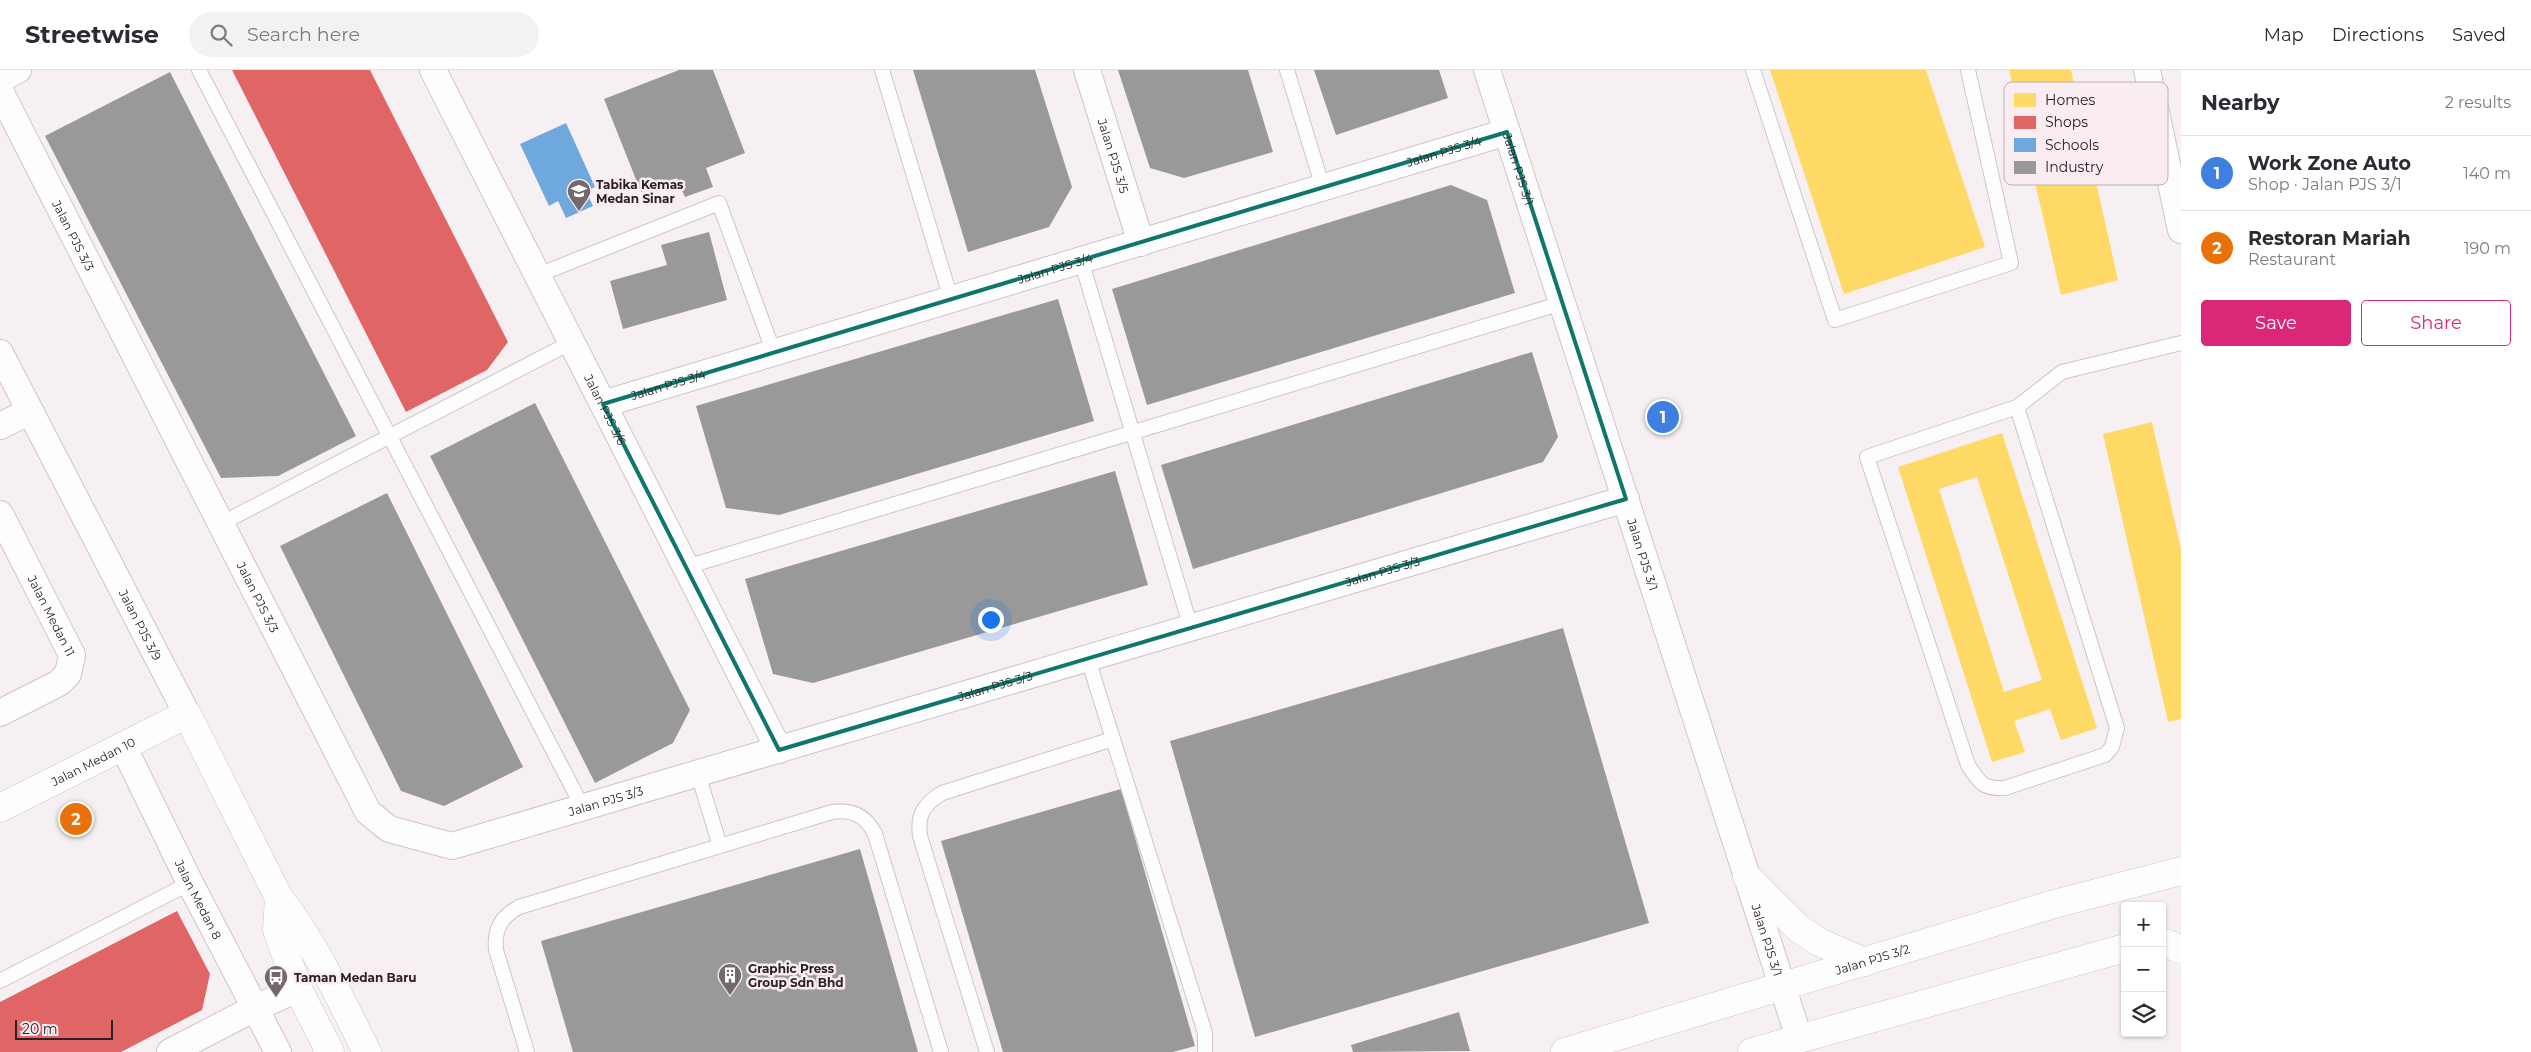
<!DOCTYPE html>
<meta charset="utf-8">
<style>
body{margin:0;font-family:Montserrat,sans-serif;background:#f2f2f3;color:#2b2b33}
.controls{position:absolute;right:15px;bottom:15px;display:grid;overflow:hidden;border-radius:5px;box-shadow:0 1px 4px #0004}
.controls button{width:45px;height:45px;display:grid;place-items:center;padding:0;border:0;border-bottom:1px solid #e1e1e2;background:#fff;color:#2b2b33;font:25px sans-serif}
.scale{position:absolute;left:15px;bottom:12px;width:98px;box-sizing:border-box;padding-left:5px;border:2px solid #2c2025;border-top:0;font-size:14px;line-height:18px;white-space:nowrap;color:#2c2025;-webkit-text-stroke:4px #faedf2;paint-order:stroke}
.you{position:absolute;left:990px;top:549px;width:18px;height:18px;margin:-12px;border:4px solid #fff;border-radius:50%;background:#1a73e8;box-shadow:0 0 0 8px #1a73e833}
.badge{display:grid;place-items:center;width:32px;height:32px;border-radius:50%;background:#db2777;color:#fff;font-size:16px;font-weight:700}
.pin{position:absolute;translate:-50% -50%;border:2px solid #fff;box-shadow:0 1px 5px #0006}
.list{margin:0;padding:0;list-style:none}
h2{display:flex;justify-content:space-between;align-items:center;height:65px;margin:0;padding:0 20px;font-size:21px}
h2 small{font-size:16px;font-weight:400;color:#7c7c81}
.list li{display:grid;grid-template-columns:32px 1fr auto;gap:15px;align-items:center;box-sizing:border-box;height:75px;padding:0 20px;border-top:1px solid #e1e1e2}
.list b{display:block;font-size:19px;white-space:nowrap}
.list p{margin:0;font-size:16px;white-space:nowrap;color:#7c7c81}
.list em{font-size:16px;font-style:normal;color:#7c7c81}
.actions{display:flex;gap:10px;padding:15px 20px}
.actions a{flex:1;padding:11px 0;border:1px solid #db2777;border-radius:5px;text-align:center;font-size:18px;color:#db2777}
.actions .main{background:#db2777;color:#fff}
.icon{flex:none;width:28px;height:28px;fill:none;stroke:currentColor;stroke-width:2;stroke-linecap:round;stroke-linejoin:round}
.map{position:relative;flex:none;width:2181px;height:982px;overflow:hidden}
header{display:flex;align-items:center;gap:30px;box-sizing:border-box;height:70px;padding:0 25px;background:#fff;border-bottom:1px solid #e1e1e2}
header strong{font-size:24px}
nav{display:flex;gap:28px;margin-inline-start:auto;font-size:18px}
.search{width:350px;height:45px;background:#f2f2f3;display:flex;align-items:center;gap:12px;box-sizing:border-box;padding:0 18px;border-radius:28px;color:#7c7c81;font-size:19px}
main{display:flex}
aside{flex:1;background:#fff}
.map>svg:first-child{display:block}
.homes{fill:#ffd966;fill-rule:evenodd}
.shops{fill:#e06666}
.schools{fill:#6fa8dc}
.industry{fill:#999}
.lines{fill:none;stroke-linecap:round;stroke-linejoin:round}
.lane-casing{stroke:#cec4c8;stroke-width:16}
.street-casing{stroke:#cec4c8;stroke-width:28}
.secondary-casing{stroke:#cec4c8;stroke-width:29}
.lane{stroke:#fefdfd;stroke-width:14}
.street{stroke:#fefdfd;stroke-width:26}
.secondary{stroke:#fefdfd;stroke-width:28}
.marked{fill:none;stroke:#0f766e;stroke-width:4;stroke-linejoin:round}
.labels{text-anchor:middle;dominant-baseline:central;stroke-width:5;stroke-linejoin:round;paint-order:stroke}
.street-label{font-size:12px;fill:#2c2025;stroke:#faedf2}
.poi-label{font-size:12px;font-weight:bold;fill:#2c2025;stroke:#faedf2;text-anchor:start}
.key{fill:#faedf2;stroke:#bcb0b4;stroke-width:1}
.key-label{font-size:14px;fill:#2c2025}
</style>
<header>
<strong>Streetwise</strong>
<div class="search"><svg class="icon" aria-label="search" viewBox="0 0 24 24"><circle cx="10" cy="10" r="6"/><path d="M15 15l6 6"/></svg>Search here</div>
<nav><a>Map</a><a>Directions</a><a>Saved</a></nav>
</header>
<main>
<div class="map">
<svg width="2181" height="982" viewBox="0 0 2181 982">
<rect width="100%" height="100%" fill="#f7f0f3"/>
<path class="homes" d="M1770,0H1926L1985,177L1844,224Z
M2009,0H2071L2118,210L2061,225Z
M2152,352L2181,479V649L2168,652L2103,364Z
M2002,363L2097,658L2061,670L2050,639L2014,651L2025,682L1992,692L1898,397ZM1977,407L2042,610L2004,622L1939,419Z"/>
<path class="shops" d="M232,0H370L508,272L487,300L406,342Z
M177,841L210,904L202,940L121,982H0V932Z"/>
<path class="schools" d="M566,53L595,117L586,121L593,136L566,148L558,131L549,136L520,74Z"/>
<path class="industry" d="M679,0H713L745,83L706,98L713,117L685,127L677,108L641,122L604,29Z
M913,0H1035L1072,117L1049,157L968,182Z
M1118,0H1248L1273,82L1184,108L1150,98Z
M1314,0H1439L1448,28L1336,65Z
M170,2L356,366L278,406L221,408L45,66Z
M1451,115L1487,130L1515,223L1147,335L1112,219Z
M709,162L727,230L623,259L610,211L667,195L661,175Z
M1058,229L1094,351L779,445L726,438L696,336Z
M1532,282L1558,367L1543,392L1193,499L1161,395Z
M535,333L690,640L673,673L595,713L430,386Z
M1115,401L1148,515L813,613L773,604L745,509Z
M387,423L523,697L444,736L401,721L280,476Z
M1563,558L1649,853L1255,967L1170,671Z
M1121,719L1195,976L1173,982H1003L941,771Z
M860,779L918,982H573L541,871Z
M1459,942L1470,981L1353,982L1351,975Z"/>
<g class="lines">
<g class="lane-casing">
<path id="lane" d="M199,0L583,738
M882,0L951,229
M1287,0L1323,118
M1753,0L1835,250L2011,193L1968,0
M1081,190L1191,558
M538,205L719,133L774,283
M2017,337L2117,658L2112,677L2105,685L2005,718C1982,719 1980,713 1968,695L1867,387Z
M2017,337L2062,302L2181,273
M222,453L572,272
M686,497L1562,233
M1088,589L1205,963V982
M698,704L720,776
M0,911L190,813
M527,982L496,880C494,859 501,847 519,837L832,742C853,739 866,746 875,764L941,982
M987,982L920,766C917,745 924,734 942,723L1113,669"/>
</g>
<g class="street-casing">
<g id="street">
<path id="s1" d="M433,0L779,680"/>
<path id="s2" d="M1087,0L1141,173"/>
<path id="s3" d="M1487,0L1799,968"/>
<path d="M2147,0L2181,160"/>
<path d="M0,9L18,0"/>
<path id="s4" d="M0,21L368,742L389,759L452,776L1626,429"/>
<path id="s5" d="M0,283L187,644"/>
<path id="s6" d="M603,334L1507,62"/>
<path d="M0,356L30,341"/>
<path id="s7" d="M0,444L72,585L68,604L59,613L0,643"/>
<path id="s8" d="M123,676L190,813L278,982"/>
<path d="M170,982L255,938L298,919"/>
</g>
</g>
<g class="secondary-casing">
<g id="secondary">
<path id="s9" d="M0,738L187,644L279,828C316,875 340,929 367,982"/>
<path d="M1747,807L1798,858L1819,872L1865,892"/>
<path d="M279,828L277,860L298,919L330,982"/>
<path d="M2162,872L2181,879"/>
<path id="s10" d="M1565,982L2054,834L2181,801"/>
<path d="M1752,982L2125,878"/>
</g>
</g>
<use href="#lane" class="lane"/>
<use href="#street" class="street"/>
<use href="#secondary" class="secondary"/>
</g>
<path class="marked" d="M1507,62L1626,429L779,680L603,334Z"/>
<defs>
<g id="school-pin" transform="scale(1.25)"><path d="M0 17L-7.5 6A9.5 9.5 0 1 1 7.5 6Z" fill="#73696d" stroke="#faedf2"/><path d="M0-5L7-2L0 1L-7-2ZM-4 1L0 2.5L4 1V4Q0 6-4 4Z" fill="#fff"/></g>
<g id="building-pin" transform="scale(1.25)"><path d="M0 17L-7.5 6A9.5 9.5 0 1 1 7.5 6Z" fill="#73696d" stroke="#faedf2"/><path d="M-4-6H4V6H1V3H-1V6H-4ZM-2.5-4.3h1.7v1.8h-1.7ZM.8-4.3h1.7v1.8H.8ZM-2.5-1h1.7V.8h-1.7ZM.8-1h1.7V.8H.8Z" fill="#fff"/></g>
<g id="bus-pin" transform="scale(1.25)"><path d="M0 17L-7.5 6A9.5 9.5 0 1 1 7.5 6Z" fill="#73696d" stroke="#faedf2"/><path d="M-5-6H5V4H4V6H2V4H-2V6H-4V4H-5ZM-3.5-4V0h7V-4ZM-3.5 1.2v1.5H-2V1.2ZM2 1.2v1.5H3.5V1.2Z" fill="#fff"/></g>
</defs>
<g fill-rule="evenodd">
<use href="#school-pin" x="579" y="121"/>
<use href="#building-pin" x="730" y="905"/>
<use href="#bus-pin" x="276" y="907"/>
</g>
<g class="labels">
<g class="street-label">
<text stroke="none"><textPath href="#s6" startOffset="878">Jalan PJS 3/4</textPath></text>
<text stroke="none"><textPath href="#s2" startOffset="90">Jalan PJS 3/5</textPath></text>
<text stroke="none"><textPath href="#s3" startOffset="104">Jalan PJS 3/1</textPath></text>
<text stroke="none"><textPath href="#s4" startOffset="162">Jalan PJS 3/3</textPath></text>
<text stroke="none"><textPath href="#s6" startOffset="472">Jalan PJS 3/4</textPath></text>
<text stroke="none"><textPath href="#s6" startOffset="68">Jalan PJS 3/4</textPath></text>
<text stroke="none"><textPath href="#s1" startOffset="381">Jalan PJS 3/6</textPath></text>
<text stroke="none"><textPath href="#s3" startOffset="509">Jalan PJS 3/1</textPath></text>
<text stroke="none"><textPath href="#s4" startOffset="1872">Jalan PJS 3/3</textPath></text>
<text stroke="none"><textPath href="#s4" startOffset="568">Jalan PJS 3/3</textPath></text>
<text stroke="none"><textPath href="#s7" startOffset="114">Jalan Medan 11</textPath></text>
<text stroke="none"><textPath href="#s5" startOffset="306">Jalan PJS 3/9</textPath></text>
<text stroke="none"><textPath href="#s4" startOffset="1468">Jalan PJS 3/3</textPath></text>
<text stroke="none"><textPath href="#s9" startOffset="104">Jalan Medan 10</textPath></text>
<text stroke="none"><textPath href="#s4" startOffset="1062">Jalan PJS 3/3</textPath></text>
<text stroke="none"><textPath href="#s8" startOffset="171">Jalan Medan 8</textPath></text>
<text stroke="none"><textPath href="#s3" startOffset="914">Jalan PJS 3/1</textPath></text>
<text stroke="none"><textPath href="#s10" startOffset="321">Jalan PJS 3/2</textPath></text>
</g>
<g class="poi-label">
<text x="596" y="114">Tabika Kemas<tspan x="596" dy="14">Medan Sinar</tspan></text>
<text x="748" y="898">Graphic Press<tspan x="748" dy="14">Group Sdn Bhd</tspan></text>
<text x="294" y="907">Taman Medan Baru</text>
</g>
</g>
<rect x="2004" y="12" width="164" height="103" rx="8" class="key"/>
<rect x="2014" y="23" width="22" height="14" fill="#ffd966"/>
<rect x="2014" y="46" width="22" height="13" fill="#e06666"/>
<rect x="2014" y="68" width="22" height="14" fill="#6fa8dc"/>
<rect x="2014" y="91" width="22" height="13" fill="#999"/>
<g class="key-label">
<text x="2045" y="35">Homes</text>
<text x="2045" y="57">Shops</text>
<text x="2045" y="80">Schools</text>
<text x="2045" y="102">Industry</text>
</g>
</svg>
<div class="controls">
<button>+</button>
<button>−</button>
<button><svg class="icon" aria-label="layers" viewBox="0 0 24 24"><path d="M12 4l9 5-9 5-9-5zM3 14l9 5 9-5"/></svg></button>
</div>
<div class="scale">20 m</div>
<div class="you"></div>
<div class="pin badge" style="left:1663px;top:347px;background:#3f7fe0">1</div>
<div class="pin badge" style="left:76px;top:749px;background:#e8710a">2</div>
</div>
<aside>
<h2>Nearby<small>2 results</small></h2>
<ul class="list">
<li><span class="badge" style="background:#3f7fe0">1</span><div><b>Work Zone Auto</b><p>Shop · Jalan PJS 3/1</p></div><em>140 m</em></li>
<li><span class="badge" style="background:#e8710a">2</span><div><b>Restoran Mariah</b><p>Restaurant</p></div><em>190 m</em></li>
</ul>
<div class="actions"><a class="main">Save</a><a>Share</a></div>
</aside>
</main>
